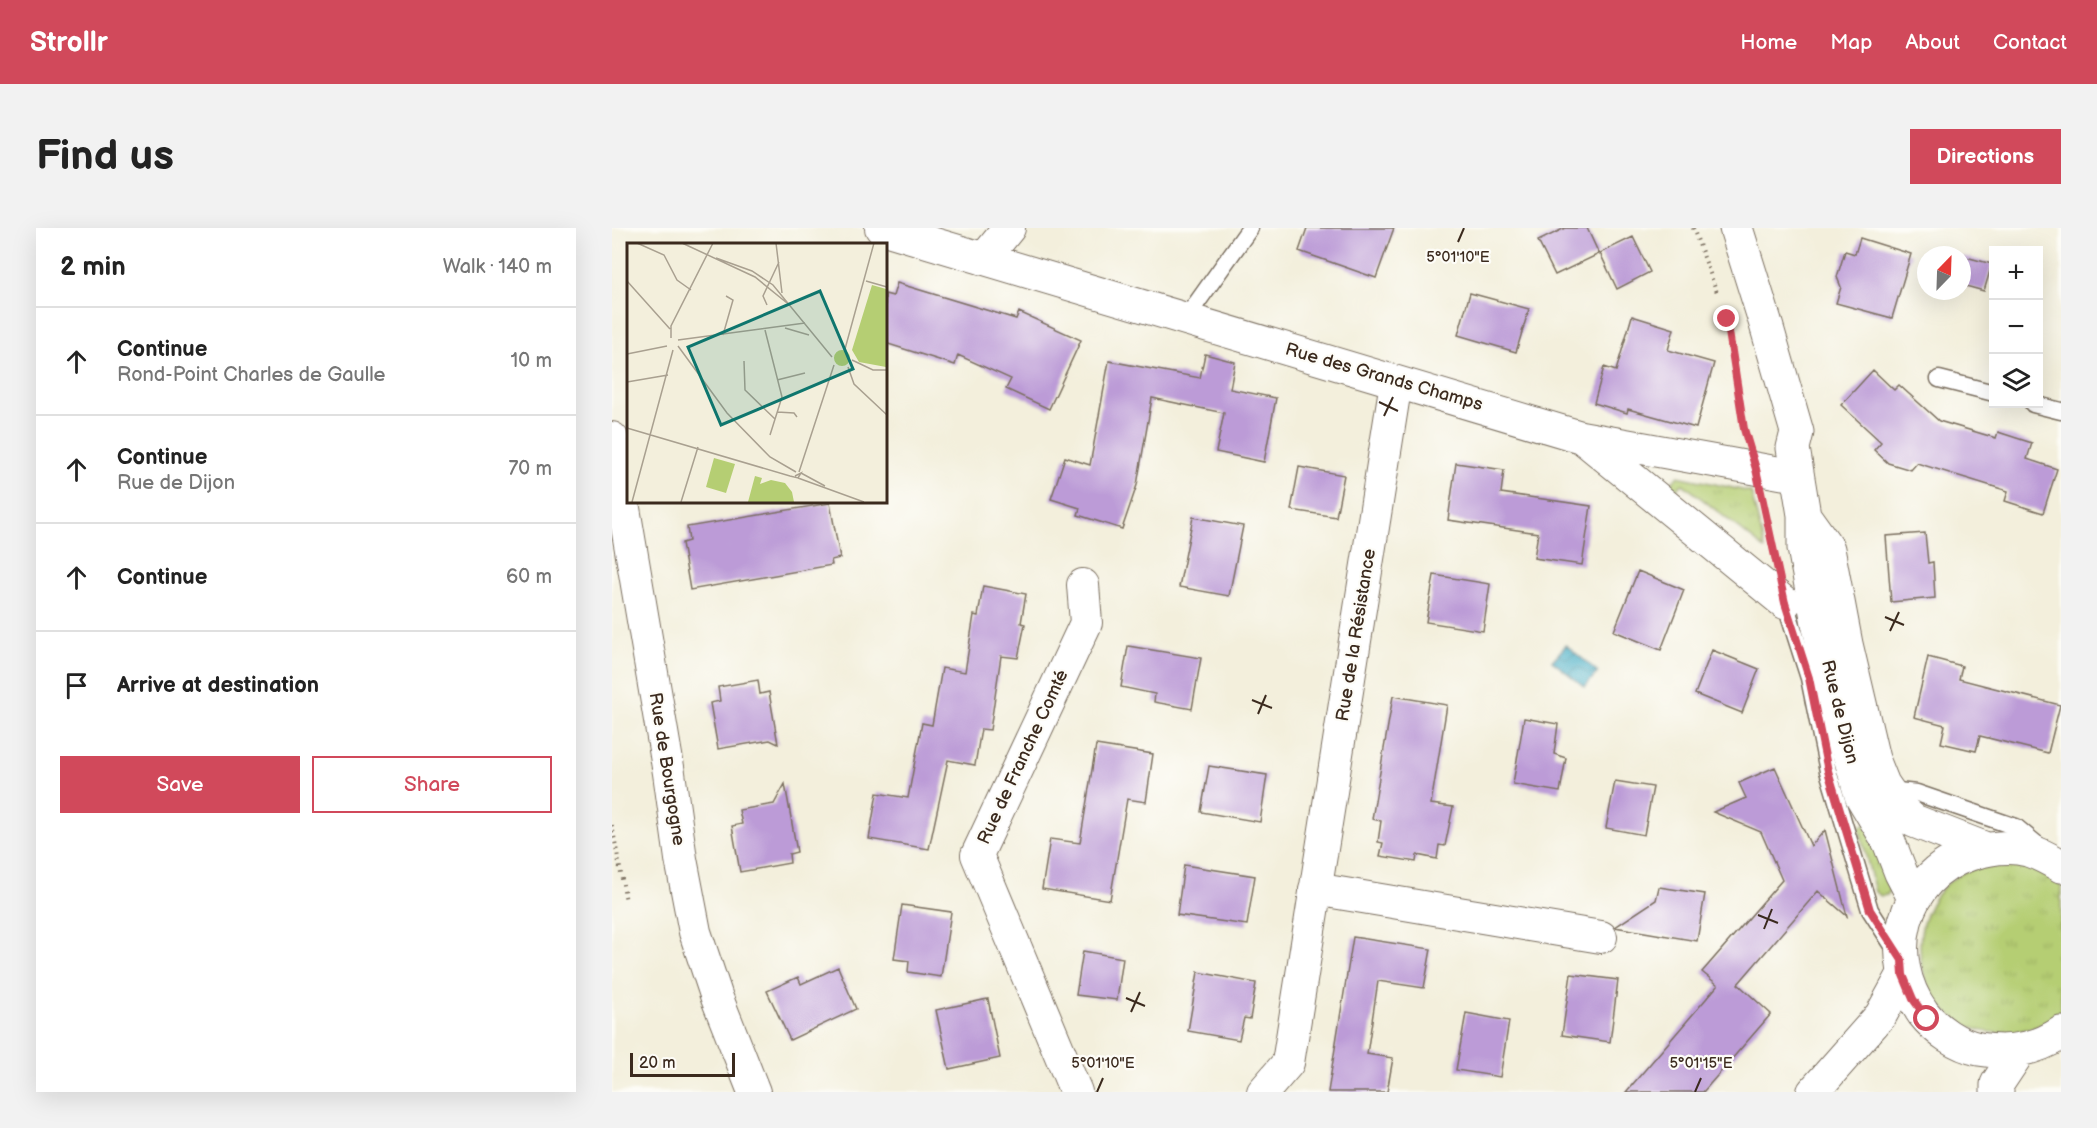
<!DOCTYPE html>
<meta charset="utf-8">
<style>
body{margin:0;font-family:"Balsamiq Sans",sans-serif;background:#f2f2f2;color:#222}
.controls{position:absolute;right:18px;top:18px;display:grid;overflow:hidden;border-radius:0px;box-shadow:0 6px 24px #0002}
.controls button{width:54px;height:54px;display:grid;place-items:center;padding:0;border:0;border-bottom:2px solid #e0e0e0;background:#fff;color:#222;font:30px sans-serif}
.compass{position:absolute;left:1305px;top:18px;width:54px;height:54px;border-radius:50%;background:#fff;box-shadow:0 6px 24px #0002;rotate:23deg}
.scale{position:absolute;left:18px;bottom:15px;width:105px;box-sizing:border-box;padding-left:6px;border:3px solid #3b2a1e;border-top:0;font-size:16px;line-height:21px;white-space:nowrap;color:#3b2a1e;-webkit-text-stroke:4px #fdfcf7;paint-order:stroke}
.stop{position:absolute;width:18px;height:18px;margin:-14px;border:4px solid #d1495b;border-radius:50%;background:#fff}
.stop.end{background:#d1495b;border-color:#fff;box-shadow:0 2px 6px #0008}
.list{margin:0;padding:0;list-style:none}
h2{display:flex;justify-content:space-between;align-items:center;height:78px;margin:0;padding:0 24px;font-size:26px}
h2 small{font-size:20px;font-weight:400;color:#767676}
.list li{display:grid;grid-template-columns:39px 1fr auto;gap:18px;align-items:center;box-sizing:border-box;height:108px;padding:0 24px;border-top:2px solid #e0e0e0}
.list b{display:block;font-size:22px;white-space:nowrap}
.list p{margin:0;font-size:20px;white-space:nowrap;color:#767676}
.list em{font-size:20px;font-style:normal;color:#767676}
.actions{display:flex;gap:12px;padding:18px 24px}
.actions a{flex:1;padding:14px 0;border:2px solid #d1495b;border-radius:0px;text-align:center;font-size:21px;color:#d1495b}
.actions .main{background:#d1495b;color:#fff}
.icon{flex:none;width:33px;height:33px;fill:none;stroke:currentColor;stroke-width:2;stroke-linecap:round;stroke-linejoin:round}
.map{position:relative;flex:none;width:1449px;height:864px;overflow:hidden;border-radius:0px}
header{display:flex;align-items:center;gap:36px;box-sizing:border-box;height:84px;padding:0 30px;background:#d1495b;color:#fff}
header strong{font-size:28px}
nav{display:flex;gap:33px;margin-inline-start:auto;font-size:21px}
.intro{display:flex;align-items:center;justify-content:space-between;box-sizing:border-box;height:144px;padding:0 36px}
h1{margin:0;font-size:42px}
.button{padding:15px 27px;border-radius:0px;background:#d1495b;color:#fff;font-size:21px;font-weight:700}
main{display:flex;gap:36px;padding:0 36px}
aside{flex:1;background:#fff;border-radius:0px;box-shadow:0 6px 24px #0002}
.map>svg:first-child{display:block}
.grass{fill:url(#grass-tufts);stroke:#787c48;stroke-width:1.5}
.water{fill:url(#water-waves);stroke:#416c72;stroke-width:1.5}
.building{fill:#bc9bd7}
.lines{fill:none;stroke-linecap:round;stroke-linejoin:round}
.service-casing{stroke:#7b6f60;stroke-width:19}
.minor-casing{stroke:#7b6f60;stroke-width:34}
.tertiary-casing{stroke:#7b6f60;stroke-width:35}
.path{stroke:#7b6f60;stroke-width:4;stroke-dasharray:1.5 4.5;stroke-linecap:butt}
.service{stroke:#fff;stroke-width:16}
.minor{stroke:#fff;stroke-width:32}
.tertiary{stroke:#fff;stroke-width:33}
.route{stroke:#d1495b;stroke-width:8}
.ticks{fill:none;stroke:#3b2a1e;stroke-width:2}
.labels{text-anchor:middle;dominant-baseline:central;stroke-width:4.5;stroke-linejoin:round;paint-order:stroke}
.street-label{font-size:18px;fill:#3b2a1e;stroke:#fdfcf7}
.inset-road{fill:none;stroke:#a9a090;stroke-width:1.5}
.view{fill:#0f766e;fill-opacity:0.15;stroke:#0f766e;stroke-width:3}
.inset-edge{fill:none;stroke:#3b2a1e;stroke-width:3}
.ticks-label{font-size:15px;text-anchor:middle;fill:#3b2a1e;stroke:#fdfcf7;stroke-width:4.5;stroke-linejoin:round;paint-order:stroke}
</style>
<header>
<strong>Strollr</strong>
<nav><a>Home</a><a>Map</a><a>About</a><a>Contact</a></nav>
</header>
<div class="intro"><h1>Find us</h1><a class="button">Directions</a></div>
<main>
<aside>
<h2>2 min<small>Walk · 140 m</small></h2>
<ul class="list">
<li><svg class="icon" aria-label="ahead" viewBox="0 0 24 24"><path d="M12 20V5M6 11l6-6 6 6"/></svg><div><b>Continue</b><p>Rond-Point Charles de Gaulle</p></div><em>10 m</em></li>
<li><svg class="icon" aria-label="ahead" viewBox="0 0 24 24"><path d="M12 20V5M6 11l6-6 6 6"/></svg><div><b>Continue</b><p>Rue de Dijon</p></div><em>70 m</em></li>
<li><svg class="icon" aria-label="ahead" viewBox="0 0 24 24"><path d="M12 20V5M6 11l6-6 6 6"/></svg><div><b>Continue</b></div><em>60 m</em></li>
<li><svg class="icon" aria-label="arrive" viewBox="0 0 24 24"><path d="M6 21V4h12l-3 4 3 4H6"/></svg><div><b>Arrive at destination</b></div></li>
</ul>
<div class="actions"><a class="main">Save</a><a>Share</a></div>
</aside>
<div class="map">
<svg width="1449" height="864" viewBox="0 0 1449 864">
<defs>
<pattern id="grass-tufts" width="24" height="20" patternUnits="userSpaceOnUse" patternTransform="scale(1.5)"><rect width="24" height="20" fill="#b5ce73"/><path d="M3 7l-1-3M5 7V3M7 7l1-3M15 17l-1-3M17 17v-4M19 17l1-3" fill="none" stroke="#9db163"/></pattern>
<pattern id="water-waves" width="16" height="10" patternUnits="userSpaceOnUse" patternTransform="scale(1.5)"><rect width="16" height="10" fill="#47aec6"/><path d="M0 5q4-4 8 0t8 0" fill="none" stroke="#3c8ea0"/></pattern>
</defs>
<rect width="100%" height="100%" fill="#fdfcf7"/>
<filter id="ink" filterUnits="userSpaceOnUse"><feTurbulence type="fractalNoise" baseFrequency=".0167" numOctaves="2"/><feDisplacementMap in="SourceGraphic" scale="12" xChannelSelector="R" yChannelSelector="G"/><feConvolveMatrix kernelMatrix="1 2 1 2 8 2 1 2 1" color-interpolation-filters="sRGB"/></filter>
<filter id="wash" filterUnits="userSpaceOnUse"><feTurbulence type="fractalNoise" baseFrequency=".008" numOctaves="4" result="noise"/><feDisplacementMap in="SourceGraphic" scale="24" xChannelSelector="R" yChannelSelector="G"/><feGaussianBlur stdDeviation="1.35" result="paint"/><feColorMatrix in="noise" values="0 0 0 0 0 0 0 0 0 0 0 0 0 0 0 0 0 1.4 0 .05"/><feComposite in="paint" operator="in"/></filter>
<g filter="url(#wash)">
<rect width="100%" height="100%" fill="#f3efdc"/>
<path class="grass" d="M1066,248L1139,264L1153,321L1071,256L1063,262L1058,256Z
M1255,596L1280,657L1275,667L1269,668L1263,664L1247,599Z
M1400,635L1428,643L1449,657V783C1436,797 1418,802 1400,804C1297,816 1271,662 1372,637C1381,635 1391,635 1400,635Z"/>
<path class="water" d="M954,417L986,444L973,459L940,433Z"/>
<g id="blocks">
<path class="building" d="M695,0H782L764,50L687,23Z
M953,0H975L987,26L943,47L926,13Z
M1021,9L1038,44L1005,61L988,25Z
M1248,10L1299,26L1280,90L1224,75L1229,59L1225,49L1233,23L1243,26Z
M1350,28L1380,36L1372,63L1350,57Z
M285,55L404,91L407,84L469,112L437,181L394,161L399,151L346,127L343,137L273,115V66L281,68Z
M858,65L917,81L904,124L846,107Z
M1020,88L1062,101L1056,122L1102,135L1084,200L1016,181L1015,185L982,175L992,139L1004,143Z
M593,126L623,134L618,161L664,170L652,234L604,224L612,185L540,170L525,257L510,301L466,287L468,280L439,271L453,229L478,237L497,133L588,150Z
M1261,142L1282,162L1287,157L1327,193L1384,210L1386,204L1420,215L1415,231L1445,241L1431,285L1393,273L1396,263L1305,235L1299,242L1276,235L1262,222L1269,214L1229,177Z
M844,235L892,242L889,265L979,278L970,337L922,330L926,305L836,292Z
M687,239L732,247L724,289L679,282Z
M218,275L228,330L219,332L220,337L78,362L70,315L77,313L75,299Z
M581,289L631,298L617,368L567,359Z
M1313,305L1316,335L1321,334L1323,370L1279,374L1274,308Z
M1026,343L1072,362L1049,422L1002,403Z
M822,347L878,356L871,403L814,394Z
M371,358L414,366L409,395L413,396L406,430L389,428L378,502L369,501L363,537L336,532L317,621L257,611L265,565L296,570L310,495L320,497L330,440L353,444L362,387L366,388Z
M516,418L589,430L580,481L542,474L543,466L509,459Z
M1100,422L1147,441L1130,485L1083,466Z
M1316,429L1350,438L1347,451L1448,477L1436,525L1368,508L1364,523L1329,515L1333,497L1302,489Z
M146,452L148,466L157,464L166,516L158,512L106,521L98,475L108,473L106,459Z
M781,468L835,477L819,576L841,579L833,618L827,617L825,631L805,627L804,634L768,628L771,615L766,614L769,593L760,591Z
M912,490L946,496L942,526L954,530L948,564L901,556Z
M484,517L541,526L534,574L515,571L498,672L430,661L438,611L468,615Z
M597,538L655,547L648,594L589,584Z
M1163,539L1199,618L1213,602L1235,688L1206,663L1126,756L1159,786L1091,864H1014L1106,757L1090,744L1170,652L1149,604L1101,584L1134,570L1127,555Z
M1003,553L1041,559L1032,607L994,600Z
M173,556L185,624L177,626L178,635L128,644L120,598L130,596L127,582L162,576Z
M572,637L643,648L635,697L565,687Z
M1047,659L1093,666L1085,713L1003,699L1044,672Z
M290,677L339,684L329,749L296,744L297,733L282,731Z
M741,709L819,721L812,760L766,753L755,826L781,830L775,864H716Z
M471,723L511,730L505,772L464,767Z
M226,739L244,781L178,812L155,763L186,749L189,756Z
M586,744L644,755L638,791L632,790L627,812L576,803Z
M959,746L1006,752L998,814L950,807Z
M376,771L388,830L337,841L324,782Z
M854,785L897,793L888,849L844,842Z"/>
</g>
</g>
<g filter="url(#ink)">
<use href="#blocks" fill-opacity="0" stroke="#7b6f60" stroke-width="1.5"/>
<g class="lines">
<g class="service-casing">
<path id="service" d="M574,90L638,0
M1327,151L1382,165
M1421,176L1449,183
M1173,375L1197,450L1216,543L1258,682L1285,724
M1276,558L1285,563L1305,565L1404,599L1428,619"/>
</g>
<g class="minor-casing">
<path id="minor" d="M269,0L969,209L1185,248
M372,31L397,0
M0,210L57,545L69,631L83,704L105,770L142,864
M972,211L1173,375
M703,661L989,709
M464,864L365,627L474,395L471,357
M651,864L676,835L784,154
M1201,864L1269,787L1291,747"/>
</g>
<g class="tertiary-casing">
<path id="tertiary" d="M1124,0L1153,93L1185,204L1181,220L1192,287V320L1206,395L1233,511L1249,567L1277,614L1289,645L1302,670
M1193,289L1216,321L1234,416L1261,531L1271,556L1288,581L1302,593L1374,621
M1449,638C1439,632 1428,626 1416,622C1397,617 1377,620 1358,626C1289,649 1270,728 1311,785C1324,802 1346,817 1367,821C1396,826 1424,822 1449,805
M1385,864V856L1407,823"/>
</g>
<path class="path" d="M1081,0L1106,67
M1116,99L1133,205
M1151,276L1156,298
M0,597L14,673"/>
<use href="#service" class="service"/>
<use href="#minor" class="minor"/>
<use href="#tertiary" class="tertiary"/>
</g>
</g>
<g class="lines" filter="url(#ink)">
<path class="route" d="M1115,91L1132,201L1144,241L1173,375L1197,450L1216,543L1258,682L1290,732L1291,747L1301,771L1315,791"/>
</g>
<path class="ticks" d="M846,14L852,0M767,174L786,183M772,188L781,169M1273,389L1292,397M1278,403L1287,384M640,472L660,480M646,486L654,467M1146,687L1166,695M1152,701L1160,681M514,770L533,778M519,784L528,764M485,864L491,850M1083,864L1089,850"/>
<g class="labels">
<g class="street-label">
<text transform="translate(772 149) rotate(16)">Rue des Grands Champs</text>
<text transform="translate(744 407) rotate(-81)">Rue de la Résistance</text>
<text transform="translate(1228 484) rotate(76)">Rue de Dijon</text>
<text transform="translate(411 529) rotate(-65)">Rue de Franche Comté</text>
<text transform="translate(55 541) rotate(81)">Rue de Bourgogne</text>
</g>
</g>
<g transform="translate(15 15)">
<rect width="260" height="260" fill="#f3efdc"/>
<path d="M245,42L259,46V124L232,119L225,107ZM207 115a8 8 0 1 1 16 0a8 8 0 1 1-16 0Z" fill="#b5ce73"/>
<path d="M87,215L108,221L99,250L79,244ZM128,233L135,235L133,241L144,237L158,240L165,249L167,259H121Z" fill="#b5ce73"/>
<path class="inset-road" d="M10,0L37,12L50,37L64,47M55,0L128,34L160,60M149,0L155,50M89,15L125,28L146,42L205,114M0,38L43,86M239,38L260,44M140,62L136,53L152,19M158,85L182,92M138,87L155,154L143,192M96,92L106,57L99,53M44,95V83L86,0M51,97L178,80M51,103L100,170L143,214L169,229M218,106L247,0M0,111L40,103M225,117L246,127H260M117,118L118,147L148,176M221,124L227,141L260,172M150,137L178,130M0,139L41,132M150,169L167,170L170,174M0,185L163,233L171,235L174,230L168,233M172,229L207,122M174,230L198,243M171,235L237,259M5,259L46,107M54,259L71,204"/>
<path class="view" d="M193,48L226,126L94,182L61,104Z"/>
<rect width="260" height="260" class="inset-edge"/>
</g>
<g class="ticks-label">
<text x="846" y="34">5°01'10"E</text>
<text x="491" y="840">5°01'10"E</text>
<text x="1089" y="840">5°01'15"E</text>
</g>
</svg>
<div class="controls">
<button>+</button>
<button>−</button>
<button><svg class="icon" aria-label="layers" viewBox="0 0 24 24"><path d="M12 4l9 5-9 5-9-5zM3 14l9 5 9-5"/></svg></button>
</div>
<svg class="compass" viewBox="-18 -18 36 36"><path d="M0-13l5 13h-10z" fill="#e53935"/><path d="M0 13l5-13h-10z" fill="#767676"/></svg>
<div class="scale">20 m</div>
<div class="stop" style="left:1315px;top:791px"></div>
<div class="stop end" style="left:1115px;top:91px"></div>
</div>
</main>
